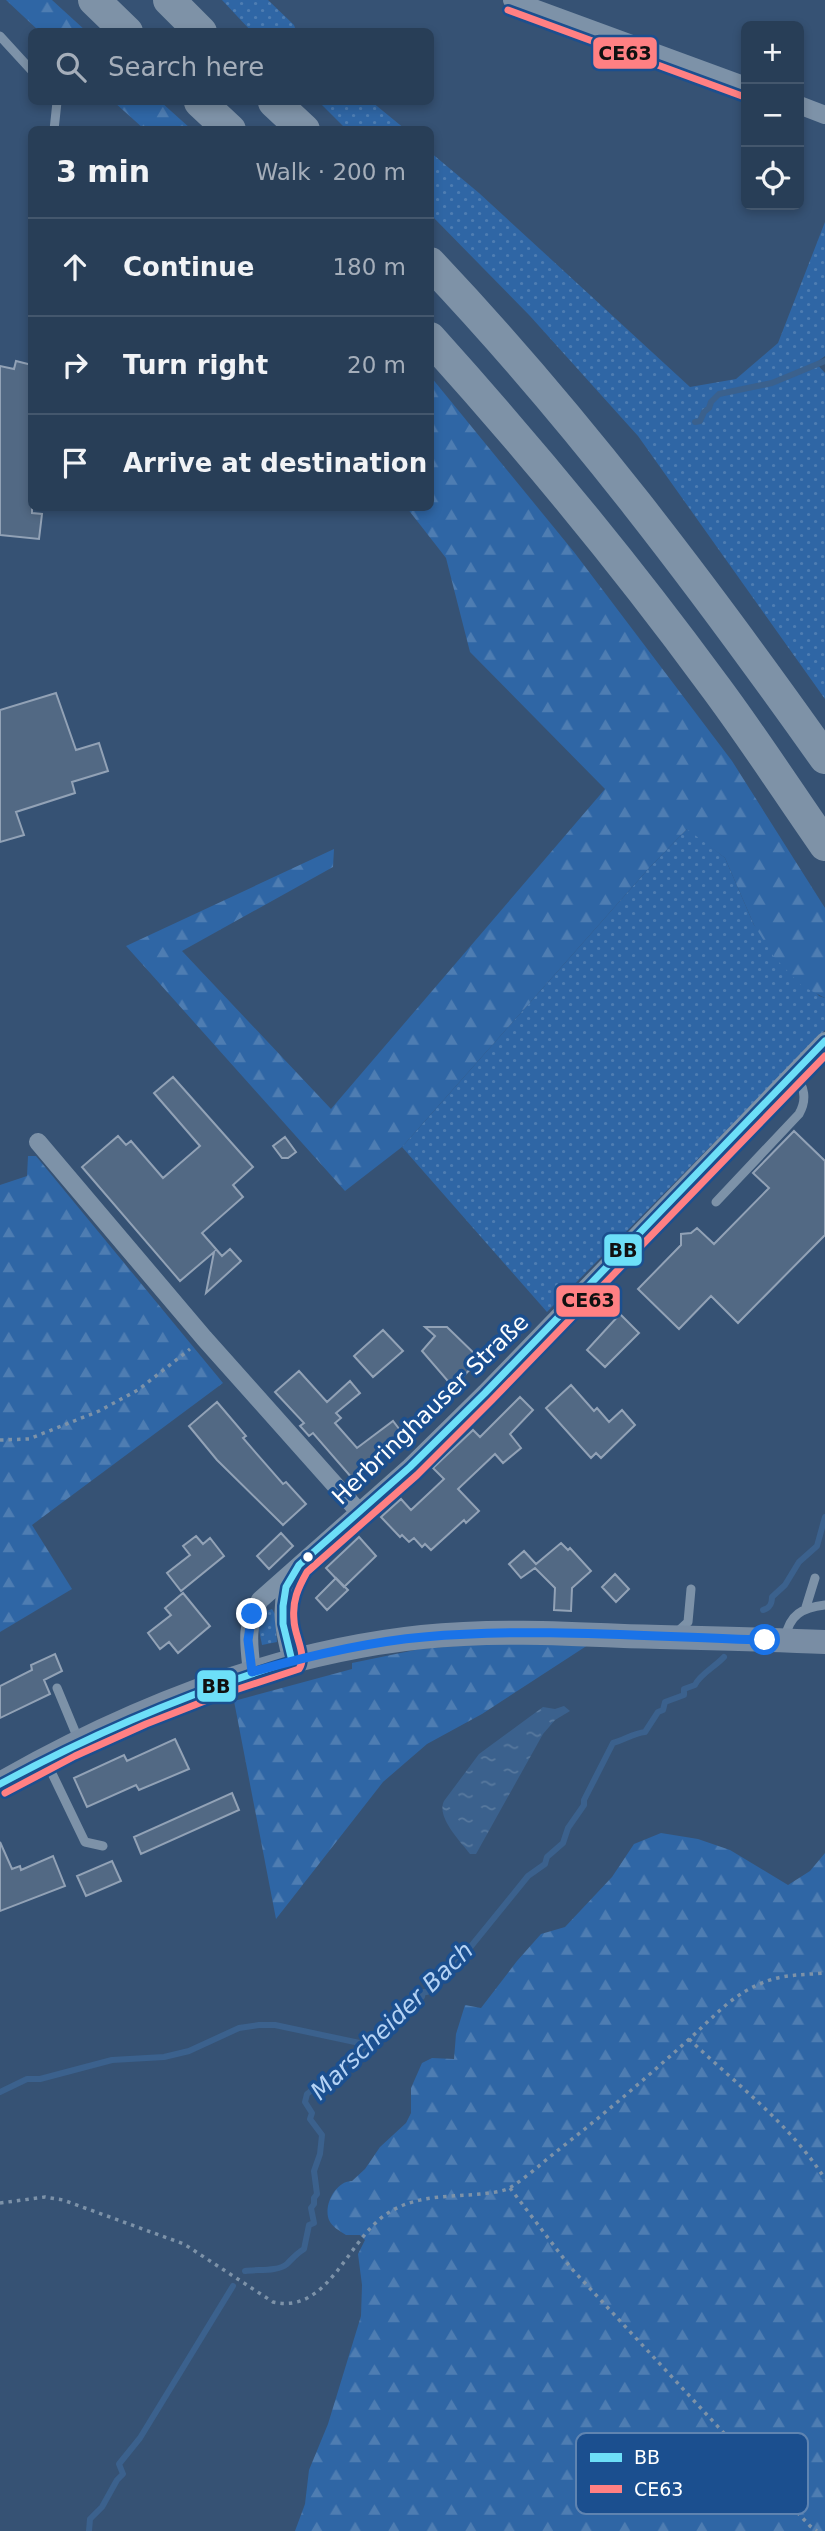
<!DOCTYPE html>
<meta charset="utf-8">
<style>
body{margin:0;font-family:"DejaVu Sans",sans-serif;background:#344961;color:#f1f3f6}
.controls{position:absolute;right:21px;top:21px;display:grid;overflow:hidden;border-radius:10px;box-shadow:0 4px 10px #0003}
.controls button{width:63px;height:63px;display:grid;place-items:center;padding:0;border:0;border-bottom:2px solid #44576d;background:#283e57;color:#f1f3f6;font:35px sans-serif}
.stop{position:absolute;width:21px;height:21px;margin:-16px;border:5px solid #1a73e8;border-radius:50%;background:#fff}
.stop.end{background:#1a73e8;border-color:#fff;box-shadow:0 2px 7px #0008}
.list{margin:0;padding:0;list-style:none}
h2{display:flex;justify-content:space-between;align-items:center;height:91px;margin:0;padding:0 28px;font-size:30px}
h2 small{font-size:23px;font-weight:400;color:#a5aeba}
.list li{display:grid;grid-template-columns:46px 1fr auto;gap:21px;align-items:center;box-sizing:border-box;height:98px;padding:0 28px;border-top:2px solid #44576d}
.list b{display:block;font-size:26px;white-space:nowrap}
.list em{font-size:23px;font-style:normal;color:#a5aeba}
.icon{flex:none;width:38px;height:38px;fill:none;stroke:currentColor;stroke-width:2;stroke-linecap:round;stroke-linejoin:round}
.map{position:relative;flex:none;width:825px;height:2531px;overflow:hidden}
.search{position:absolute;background:#283e57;box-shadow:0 4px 10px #0003;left:28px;top:28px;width:406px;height:77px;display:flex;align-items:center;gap:18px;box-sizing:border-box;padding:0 24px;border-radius:10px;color:#a5aeba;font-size:26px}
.panel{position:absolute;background:#283e57;box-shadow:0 4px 10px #0003;left:28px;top:126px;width:406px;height:385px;border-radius:10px}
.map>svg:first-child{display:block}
.grass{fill:url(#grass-dots)}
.forest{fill:url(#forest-firs)}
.water{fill:url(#water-ripples)}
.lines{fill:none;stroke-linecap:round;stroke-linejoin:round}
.stream{stroke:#3b618d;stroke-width:6}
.building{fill:#526984;stroke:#92a2b6;stroke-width:2}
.path{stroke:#7d92a8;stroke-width:3.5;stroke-dasharray:3.5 5;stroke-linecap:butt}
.lane{stroke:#7d92a8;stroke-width:9}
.street{stroke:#7d92a8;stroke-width:18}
.secondary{stroke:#798da4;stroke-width:24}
.highway{stroke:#7e92a7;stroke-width:32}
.bus-1-casing{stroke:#1b4f8f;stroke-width:12}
.bus-2-casing{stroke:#1b4f8f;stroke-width:12}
.bus-1{stroke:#6ddff8;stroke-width:7}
.bus-2{stroke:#ff8083;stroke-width:7}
.route{stroke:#1a73e8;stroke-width:9}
.bus-dot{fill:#fff;stroke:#1b4f8f;stroke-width:2.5}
.labels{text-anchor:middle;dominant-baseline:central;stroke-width:7;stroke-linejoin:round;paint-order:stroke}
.street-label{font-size:23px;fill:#fff;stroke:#1b4f8f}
.water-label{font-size:24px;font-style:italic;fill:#b5d3f5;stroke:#1b4f8f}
.key{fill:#1b4f8f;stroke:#5f84b1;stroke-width:2}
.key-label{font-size:19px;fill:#fff}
.line-badge{stroke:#1b4f8f;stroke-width:2.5}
.pale-badge-label{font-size:19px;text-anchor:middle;font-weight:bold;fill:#111}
</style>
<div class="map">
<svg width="825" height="2531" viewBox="0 0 825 2531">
<defs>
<pattern id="grass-dots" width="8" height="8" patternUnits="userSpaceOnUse" patternTransform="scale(1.75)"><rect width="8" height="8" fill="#2f66a5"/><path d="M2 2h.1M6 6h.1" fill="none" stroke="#4e7db2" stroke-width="1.8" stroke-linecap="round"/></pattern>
<pattern id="forest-firs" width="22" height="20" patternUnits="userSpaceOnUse" patternTransform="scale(1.75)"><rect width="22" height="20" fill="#2f66a5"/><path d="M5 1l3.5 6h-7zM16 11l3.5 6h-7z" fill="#4e7db2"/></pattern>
<pattern id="water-ripples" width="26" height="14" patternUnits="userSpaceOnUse" patternTransform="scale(1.75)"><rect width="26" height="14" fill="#3b618d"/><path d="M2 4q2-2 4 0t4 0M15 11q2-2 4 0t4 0" fill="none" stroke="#58799e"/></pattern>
</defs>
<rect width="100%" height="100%" fill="#365274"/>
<path class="grass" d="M222,0H268L294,25L296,31H251Z
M319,102H372L405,129H346Z
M430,152L479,193L690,387L736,379L778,343L825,222V356L816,363L825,373V699L638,436L530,316L431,215Z
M688,828L725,858L754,925L819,996L825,998V1030L547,1312L402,1147L650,867Z
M272,1609L275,1614L277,1642L262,1645L258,1625L264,1612Z"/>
<path class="forest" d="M6,0H52L86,31H39Z
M114,102H161L191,129H144Z
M431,377L574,552L732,761L825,908V998L802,986L774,957L754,925L725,858L687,829L650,867L402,1147L345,1191L126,946L334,849L333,867L182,951L331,1109L605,789L470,652L446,558L407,508H430Z
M28,1156H36L223,1383L32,1525L72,1589L0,1632V1185L27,1176Z
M504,1642L588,1645L482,1714L427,1744L383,1782L276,1919L234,1701L352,1669V1663L420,1649Z
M661,1833L698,1839L730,1850L788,1885L810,1871L825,1853V2531H295L305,2504L309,2470L328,2424L361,2316L362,2285L358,2254L365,2240L360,2235H346C340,2231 332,2227 329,2220C323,2205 336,2181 352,2181L365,2169L380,2147L406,2123L411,2113V2088L422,2063L432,2058L454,2059L456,2034L465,2005L481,2008L517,1961L541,1934L565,1927L612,1877L634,1844Z"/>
<path class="water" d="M564,1706L570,1711L555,1720L543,1734L476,1854H470C460,1841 436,1817 444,1801L479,1754L543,1707L555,1709Z"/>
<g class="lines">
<path class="stream" d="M695,422L700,421L704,412L709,408L711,402L719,394L772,383L825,361
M763,1610C770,1608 772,1604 772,1597L785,1585L799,1562L817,1546L825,1517
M0,2092L27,2079H40L112,2060L164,2057L189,2051L239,2028L259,2025H275L369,2045
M245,2271C257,2269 277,2272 287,2264C293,2258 296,2254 304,2249L309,2225L314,2223L311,2208L314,2204V2198L317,2194L314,2171L320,2154L322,2135L310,2119L312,2113L305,2102L307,2094L369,2045L370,2039L381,2037L383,2028L416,1997H422L423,1992H427L455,1966L528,1876L545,1864L547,1857L563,1843L568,1828L584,1805V1800L613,1743C624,1740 634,1733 645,1732L658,1712L663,1710L665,1702L684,1695V1689L695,1685C699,1675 716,1666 724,1657
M89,2531L90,2519L102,2507L117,2480L123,2474L119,2464L140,2438L233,2286"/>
</g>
<path class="building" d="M16,361L32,365V513L42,514L39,539L0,535V366L14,369Z
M56,693L76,750L99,743L108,771L72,782L75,793L16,812L24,835L0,842V710Z
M173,1077L253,1167L233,1185L243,1197L202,1233L222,1256L230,1249L241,1261L206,1293L214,1252L180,1281L82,1167L118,1136L126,1145L131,1141L163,1178L200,1146L154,1093Z
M794,1131L825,1161V1235L738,1323L711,1296L679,1329L638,1289L681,1245V1234L691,1233L697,1228L714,1244L769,1188L753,1173Z
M285,1137L296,1152L288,1158H282L273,1146Z
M620,1314L639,1333L605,1367L587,1350Z
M425,1327H447L480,1359L453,1387L422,1351L435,1336Z
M383,1330L403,1351L373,1377L354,1356Z
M299,1371L327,1402L350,1381L360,1393L336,1413L341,1418L335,1423L357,1448L393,1421L403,1434L352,1478L313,1433L309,1436L300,1426L304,1423L275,1392Z
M571,1385L594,1411L597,1408L609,1422L622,1410L635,1425L601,1458L596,1453L591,1458L546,1408Z
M520,1397L533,1410L510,1434L521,1448L503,1463L495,1454L458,1489L479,1511L466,1523L464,1520L431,1550L425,1544L422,1547L414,1538L409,1542L402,1535L400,1537L381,1517L401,1499L411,1510L444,1479L433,1468L473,1430L480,1437Z
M217,1402L246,1436L243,1438L283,1484L286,1482L306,1504L283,1525L217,1460L189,1426Z
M281,1533L293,1546L269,1569L257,1556Z
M196,1536L203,1544L210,1538L224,1556L181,1591L167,1573L190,1555L183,1546Z
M359,1537L376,1556L344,1587L326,1568Z
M561,1543L568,1550L570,1548L591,1571L572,1588L571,1611L554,1610L555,1588L535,1568L521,1578L509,1564L524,1551L536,1564Z
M615,1574L629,1589L616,1602L602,1587Z
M336,1578L348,1590L327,1610L316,1598Z
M183,1593L210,1626L178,1653L169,1642L160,1649L148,1633L171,1615L165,1608Z
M55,1654L62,1671L44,1680L50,1694L0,1718V1686L32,1670L31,1665Z
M175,1739L189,1769L139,1790L136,1785L87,1807L74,1778L124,1755L127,1761Z
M232,1793L239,1810L141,1854L134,1837Z
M0,1842L12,1869L20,1866L21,1870L53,1856L65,1886L0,1911Z
M112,1861L121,1881L86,1896L77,1876Z"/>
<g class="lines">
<path class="path" d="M0,1440L29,1439L99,1411L138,1390L190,1349
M689,2039C736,2084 790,2124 825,2179
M510,2188L571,2268L810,2526L817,2531
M0,2203L45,2197L63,2200L184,2244L273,2302C329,2315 348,2238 388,2213C416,2195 448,2197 480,2194C490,2193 503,2192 511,2187C527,2177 542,2163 557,2151C602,2116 645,2079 687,2041C712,2019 731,1995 762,1983C783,1974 803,1975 825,1973"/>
<path class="lane" d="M0,36L32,71
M54,130L57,102
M716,1202L799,1114C807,1100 805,1086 794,1074
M806,1607L815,1578
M675,1634L688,1622L691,1589
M785,1638C790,1614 802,1608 825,1605
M57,1688L79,1741
M46,1761L85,1842L103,1846"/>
<path class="street" d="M512,0L746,86
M799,105L825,115
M38,1142L204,1338L360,1513
M292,1661C284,1631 277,1601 294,1573
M252,1672C249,1646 245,1624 260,1600L410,1467L485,1393L825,1041"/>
<path class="secondary" d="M0,1784C130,1710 272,1653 422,1637C489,1630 557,1633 624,1636C691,1638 758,1639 825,1642"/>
<path class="highway" d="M94,0L127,32
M169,0L201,32
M200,102L230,130
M274,102L304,130
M430,263C576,417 703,586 825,758
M430,338C530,449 625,564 713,684C752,736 788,792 825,845"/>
<g class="bus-1-casing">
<path id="bus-1" d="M0,1784C94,1733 190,1692 292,1661L283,1624V1606L286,1587L299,1565L410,1467L485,1393L825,1041"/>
</g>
<g class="bus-2-casing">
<path id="bus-2" d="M508,10L742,96
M5,1793L75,1756L146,1724L220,1695L299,1669C308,1656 294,1635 294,1620C292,1601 298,1588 307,1572L417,1475L492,1400L825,1056"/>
</g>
<use href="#bus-1" class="bus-1"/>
<use href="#bus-2" class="bus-2"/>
</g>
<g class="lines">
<path class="route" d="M252,1614L248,1640L252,1672C308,1656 366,1642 424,1637C537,1627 652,1637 765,1640"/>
</g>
<circle class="bus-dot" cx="308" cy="1557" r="6"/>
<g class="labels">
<g class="street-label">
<text transform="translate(430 1409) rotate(-44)">Herbringhauser Straße</text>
</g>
<g class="water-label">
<text transform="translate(392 2021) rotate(-44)">Marscheider Bach</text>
</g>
</g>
<rect x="576" y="2433" width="232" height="81" rx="10" class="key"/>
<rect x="590" y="2453" width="32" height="9" fill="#6ddff8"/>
<rect x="590" y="2485" width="32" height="8" fill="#ff8083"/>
<g class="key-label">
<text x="634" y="2464">BB</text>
<text x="634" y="2496">CE63</text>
</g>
<g class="line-badge">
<rect x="592" y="36" width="66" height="34" rx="7" fill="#ff8083"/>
<rect x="603" y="1233" width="40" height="34" rx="7" fill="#6ddff8"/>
<rect x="555" y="1284" width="66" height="34" rx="7" fill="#ff8083"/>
<rect x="196" y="1669" width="41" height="34" rx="7" fill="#6ddff8"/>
</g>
<g class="pale-badge-label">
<text x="625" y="60">CE63</text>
<text x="623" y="1257">BB</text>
<text x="588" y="1307">CE63</text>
<text x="216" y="1693">BB</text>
</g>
</svg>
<div class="controls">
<button>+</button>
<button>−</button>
<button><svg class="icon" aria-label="locate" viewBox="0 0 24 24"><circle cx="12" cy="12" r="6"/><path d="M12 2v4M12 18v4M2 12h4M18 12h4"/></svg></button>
</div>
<div class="stop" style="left:765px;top:1640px"></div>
<div class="stop end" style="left:252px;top:1614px"></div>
<div class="search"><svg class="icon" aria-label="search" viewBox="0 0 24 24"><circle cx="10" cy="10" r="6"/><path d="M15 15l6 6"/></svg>Search here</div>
<section class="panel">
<h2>3 min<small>Walk · 200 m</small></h2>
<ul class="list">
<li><svg class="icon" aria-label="ahead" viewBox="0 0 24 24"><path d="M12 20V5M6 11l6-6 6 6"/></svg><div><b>Continue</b></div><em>180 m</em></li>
<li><svg class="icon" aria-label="right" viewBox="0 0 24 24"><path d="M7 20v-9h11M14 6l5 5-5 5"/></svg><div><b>Turn right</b></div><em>20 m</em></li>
<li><svg class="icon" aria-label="arrive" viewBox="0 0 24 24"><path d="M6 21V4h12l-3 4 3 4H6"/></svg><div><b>Arrive at destination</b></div></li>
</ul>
</section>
</div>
